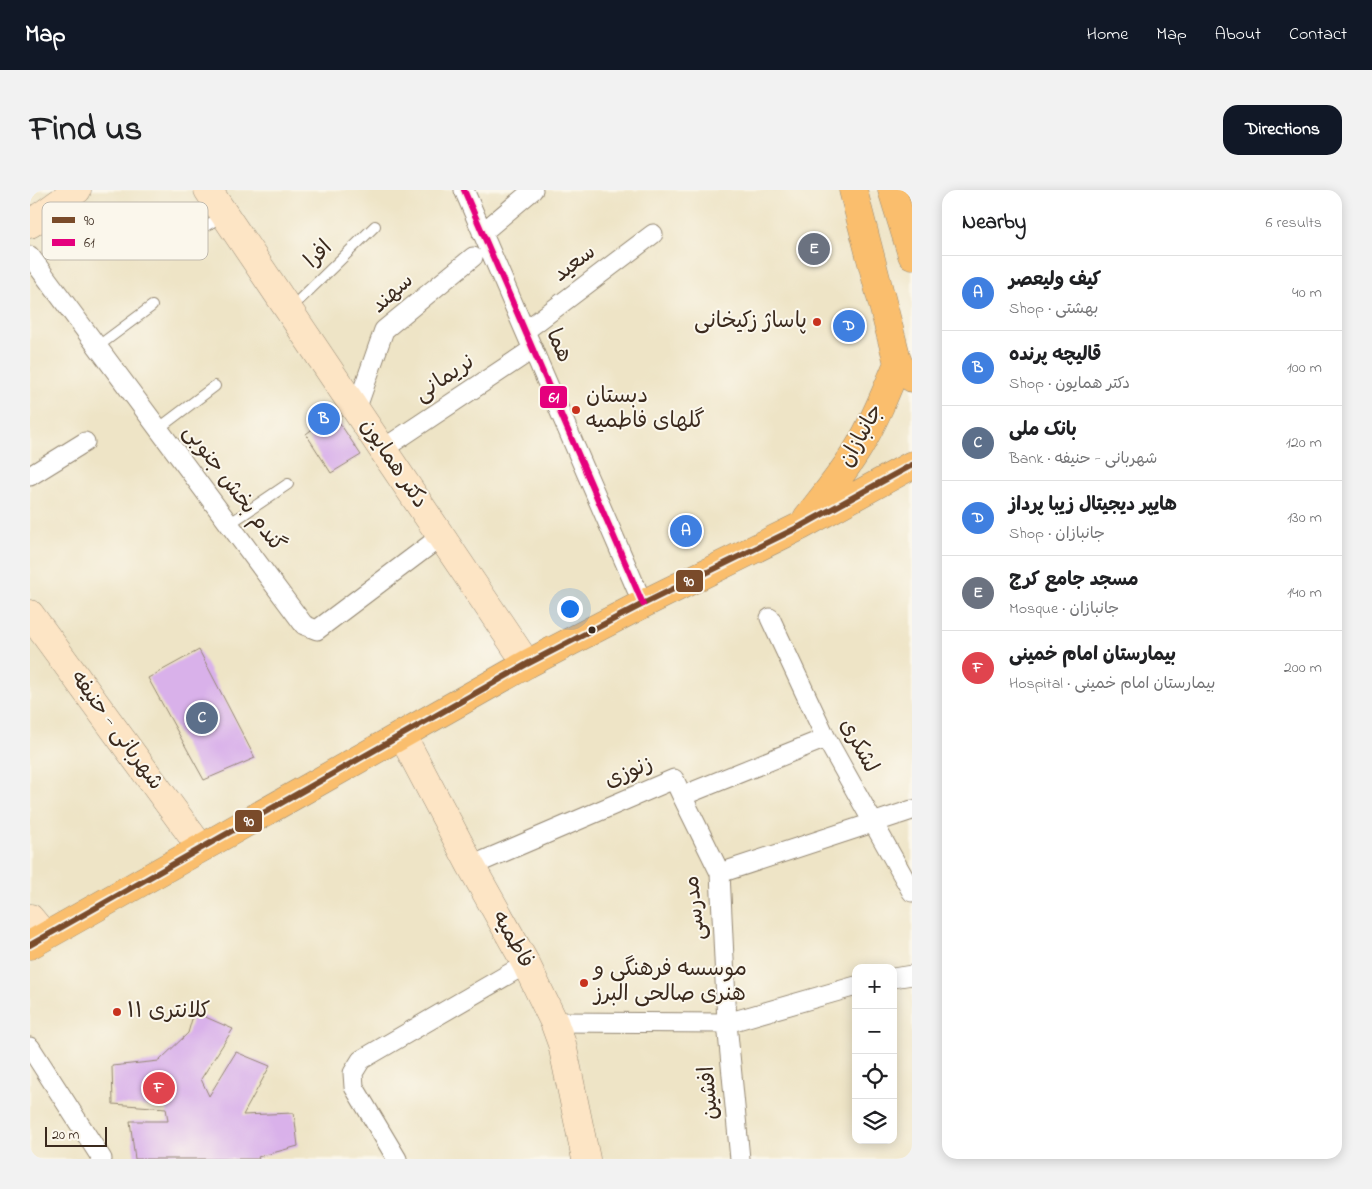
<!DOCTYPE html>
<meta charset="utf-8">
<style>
body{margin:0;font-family:"Indie Flower","Playpen Sans Arabic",sans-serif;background:#f2f2f2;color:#202124}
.controls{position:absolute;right:15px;bottom:15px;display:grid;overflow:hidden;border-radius:10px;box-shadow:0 2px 12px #0003}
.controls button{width:45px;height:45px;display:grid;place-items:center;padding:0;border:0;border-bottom:1px solid #e0e0e0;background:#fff;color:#202124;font:25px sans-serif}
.scale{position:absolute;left:15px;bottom:12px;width:62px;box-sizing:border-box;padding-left:5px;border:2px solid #3b2a1e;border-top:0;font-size:14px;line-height:18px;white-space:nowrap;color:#3b2a1e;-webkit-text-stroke:4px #fbf7ec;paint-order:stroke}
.you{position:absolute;left:539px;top:418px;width:18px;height:18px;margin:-12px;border:4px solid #fff;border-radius:50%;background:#1a73e8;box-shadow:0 0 0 8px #1a73e833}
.badge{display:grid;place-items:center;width:32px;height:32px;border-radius:50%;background:#111827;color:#fff;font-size:16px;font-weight:700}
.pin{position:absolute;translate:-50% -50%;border:2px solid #fff;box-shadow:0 1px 5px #0006}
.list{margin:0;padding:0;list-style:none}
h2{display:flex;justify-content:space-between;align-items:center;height:65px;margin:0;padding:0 20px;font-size:21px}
h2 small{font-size:16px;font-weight:400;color:#757577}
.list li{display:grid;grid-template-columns:32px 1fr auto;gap:15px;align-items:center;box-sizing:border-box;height:75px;padding:0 20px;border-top:1px solid #e0e0e0}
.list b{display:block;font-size:19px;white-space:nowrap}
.list p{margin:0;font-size:16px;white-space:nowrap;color:#757577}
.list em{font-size:16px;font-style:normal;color:#757577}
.icon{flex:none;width:28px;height:28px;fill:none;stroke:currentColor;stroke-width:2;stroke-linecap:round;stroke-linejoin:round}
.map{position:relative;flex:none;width:882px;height:969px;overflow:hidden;border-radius:15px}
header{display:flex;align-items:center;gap:30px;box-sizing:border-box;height:70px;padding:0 25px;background:#111827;color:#fff}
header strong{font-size:24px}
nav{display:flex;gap:28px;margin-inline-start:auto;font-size:18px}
.intro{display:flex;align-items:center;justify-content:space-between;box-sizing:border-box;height:120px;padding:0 30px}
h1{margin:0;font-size:35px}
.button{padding:12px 22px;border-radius:15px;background:#111827;color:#fff;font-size:18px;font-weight:700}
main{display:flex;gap:30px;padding:0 30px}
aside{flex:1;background:#fff;border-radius:15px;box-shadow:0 2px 12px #0003}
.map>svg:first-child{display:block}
.building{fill:#d9b1ea}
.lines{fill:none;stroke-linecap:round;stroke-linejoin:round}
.lane-casing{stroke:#948772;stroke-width:12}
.street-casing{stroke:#948772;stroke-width:21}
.secondary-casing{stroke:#948772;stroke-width:29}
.primary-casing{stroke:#948772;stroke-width:29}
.lane{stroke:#fff;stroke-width:10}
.street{stroke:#fff;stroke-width:19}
.secondary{stroke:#fde5c5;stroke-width:28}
.primary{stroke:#fabe6d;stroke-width:28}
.bus-1-casing{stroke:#fbf7ec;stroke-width:10}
.bus-2-casing{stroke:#fbf7ec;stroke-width:10}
.bus-1{stroke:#7a4b2a;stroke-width:6}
.bus-2{stroke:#e5007d;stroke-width:6}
.poi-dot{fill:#c8321e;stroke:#fbf7ec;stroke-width:2}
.bus-dot{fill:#3b2a1e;stroke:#fbf7ec;stroke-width:2}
.labels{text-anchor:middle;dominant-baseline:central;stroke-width:4;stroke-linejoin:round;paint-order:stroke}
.street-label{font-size:22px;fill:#3b2a1e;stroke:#fbf7ec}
.poi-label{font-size:22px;fill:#3b2a1e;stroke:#fbf7ec;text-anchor:start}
.key{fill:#fbf7ec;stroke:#c1baae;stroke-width:1}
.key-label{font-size:14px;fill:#3b2a1e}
.line-badge{stroke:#fbf7ec;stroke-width:2}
.badge-label{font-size:14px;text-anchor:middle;font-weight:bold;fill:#fff}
</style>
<header>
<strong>Map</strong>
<nav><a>Home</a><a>Map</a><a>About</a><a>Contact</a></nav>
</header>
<div class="intro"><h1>Find us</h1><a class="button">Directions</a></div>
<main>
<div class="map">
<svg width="882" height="969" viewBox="0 0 882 969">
<rect width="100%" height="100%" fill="#fbf7ec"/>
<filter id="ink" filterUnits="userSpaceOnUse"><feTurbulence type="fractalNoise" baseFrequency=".02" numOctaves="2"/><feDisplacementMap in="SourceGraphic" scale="10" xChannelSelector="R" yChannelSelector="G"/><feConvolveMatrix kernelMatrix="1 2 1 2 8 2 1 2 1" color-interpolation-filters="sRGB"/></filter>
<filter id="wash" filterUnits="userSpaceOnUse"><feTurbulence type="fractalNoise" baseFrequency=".0096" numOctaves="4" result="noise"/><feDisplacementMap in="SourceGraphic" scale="20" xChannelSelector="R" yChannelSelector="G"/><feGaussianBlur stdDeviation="1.12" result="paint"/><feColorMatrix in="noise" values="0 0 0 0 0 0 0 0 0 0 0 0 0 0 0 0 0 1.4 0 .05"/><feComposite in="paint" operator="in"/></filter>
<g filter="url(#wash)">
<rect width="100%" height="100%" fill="#eee4c6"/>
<g id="blocks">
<path class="building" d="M303,223L331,265L301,283L276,244Z
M169,460L225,568L174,590L118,488Z
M164,822L203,839L171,889L179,906L206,862L240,876L213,925L264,923L268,956L228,967L229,969H105L100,931H138L136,918L83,914L82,876L129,871L158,843Z"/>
</g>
</g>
<g filter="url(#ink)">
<use href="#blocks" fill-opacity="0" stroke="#948772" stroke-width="1"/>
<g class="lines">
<g class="lane-casing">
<path id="lane" d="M149,52L194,25
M260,119L345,36
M67,157L122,116
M128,239L185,196
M199,334L258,294"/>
</g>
<g class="street-casing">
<path id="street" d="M434,0L613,414
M452,43L503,0
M0,66L274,435L287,440L401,354
M495,141L623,44
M326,220L354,140L443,67
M353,259L503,159
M0,286L55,252
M740,428L796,548L882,702
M441,676L644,589L652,606L796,548
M690,683L882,620
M863,788L882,785
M524,832L697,833L690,683L652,606
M0,857L72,969
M367,969L324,897L323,883L331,870L496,774
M710,969L697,833L826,796"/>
</g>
<g class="secondary-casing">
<path id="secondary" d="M178,0L497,474
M0,34L47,0
M0,424L171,658
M372,545L441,676L496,774L524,832L532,854L556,969
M0,728L15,746"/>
</g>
<g class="primary-casing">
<path id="primary" d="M823,0L868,173L873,181L882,188
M862,0L882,65
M777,328C795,305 814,282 829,257C845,230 856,202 868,173
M0,755L497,474L613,414L771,336L882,275"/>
</g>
<use href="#lane" class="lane"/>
<use href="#street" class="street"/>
<use href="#secondary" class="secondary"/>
<use href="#primary" class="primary"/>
<g class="bus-1-casing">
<path id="bus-1" d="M0,755L497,474L613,414L771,336L882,275"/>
</g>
<g class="bus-2-casing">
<path id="bus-2" d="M434,0L613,414"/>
</g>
<use href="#bus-1" class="bus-1"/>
<use href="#bus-2" class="bus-2"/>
</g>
</g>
<g class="poi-dot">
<circle cx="787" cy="132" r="5"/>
<circle cx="546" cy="220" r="5"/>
<circle cx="554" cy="793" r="5"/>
<circle cx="87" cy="822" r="5"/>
</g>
<circle class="bus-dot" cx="562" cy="440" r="4.5"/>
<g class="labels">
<g class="street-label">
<text transform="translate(289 65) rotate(-44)">افرا</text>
<text transform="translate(545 74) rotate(-37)">سعید</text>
<text transform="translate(363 104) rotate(-42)">سهند</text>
<text transform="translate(528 156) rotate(66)">هما</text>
<text transform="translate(415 189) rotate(-34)">نریمانی</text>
<text transform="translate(832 246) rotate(-61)">جانبازان</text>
<text transform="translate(363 274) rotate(56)">دکتر همایون</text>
<text transform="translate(203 299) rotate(53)">گندم بخش جنوبی</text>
<text transform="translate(86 541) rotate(54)">شهربانی - حنیفه</text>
<text transform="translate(828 556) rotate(62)">لشکری</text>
<text transform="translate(599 583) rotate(-23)">زنوزی</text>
<text transform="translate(666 718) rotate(-96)">مدرسی</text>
<text transform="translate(482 750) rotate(61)">فاطمیه</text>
<text transform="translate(680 903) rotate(-95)">افشین</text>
</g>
<g class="poi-label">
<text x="777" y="132" text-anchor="end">پاساژ زکیخانی</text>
<text x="556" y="207">دبستان<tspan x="556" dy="25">گلهای فاطمیه</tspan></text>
<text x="564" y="780">موسسه فرهنگی و<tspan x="564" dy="25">هنری صالحی البرز</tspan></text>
<text x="97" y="822">کلانتری ۱۱</text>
</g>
</g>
<rect x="12" y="12" width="166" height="58" rx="8" class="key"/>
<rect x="22" y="27" width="23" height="6" fill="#7a4b2a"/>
<rect x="22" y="49" width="23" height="7" fill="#e5007d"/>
<g class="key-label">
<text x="54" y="35">90</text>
<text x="54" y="57">61</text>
</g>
<g class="line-badge">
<rect x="509" y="195" width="29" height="24" rx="5" fill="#e5007d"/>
<rect x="645" y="379" width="29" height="24" rx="5" fill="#7a4b2a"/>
<rect x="204" y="619" width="29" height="24" rx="5" fill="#7a4b2a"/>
</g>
<g class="badge-label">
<text x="524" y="212">61</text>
<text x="659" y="396">90</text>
<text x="219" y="636">90</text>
</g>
</svg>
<div class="controls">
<button>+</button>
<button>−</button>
<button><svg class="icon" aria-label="locate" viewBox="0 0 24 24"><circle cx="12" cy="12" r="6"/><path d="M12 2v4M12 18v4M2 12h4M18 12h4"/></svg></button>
<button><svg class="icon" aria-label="layers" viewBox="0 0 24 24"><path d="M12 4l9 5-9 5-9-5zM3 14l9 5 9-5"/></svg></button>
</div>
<div class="scale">20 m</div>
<div class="you"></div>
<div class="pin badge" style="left:656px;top:341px;background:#3f7fe0">A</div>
<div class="pin badge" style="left:294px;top:229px;background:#3f7fe0">B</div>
<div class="pin badge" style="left:172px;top:528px;background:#5c6f8a">C</div>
<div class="pin badge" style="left:819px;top:136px;background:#3f7fe0">D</div>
<div class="pin badge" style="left:784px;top:59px;background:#6b7280">E</div>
<div class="pin badge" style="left:129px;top:898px;background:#e0444e">F</div>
</div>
<aside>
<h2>Nearby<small>6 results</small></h2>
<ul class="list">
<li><span class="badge" style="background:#3f7fe0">A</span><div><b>کیف ولیعصر</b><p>Shop · بهشتی</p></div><em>40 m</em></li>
<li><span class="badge" style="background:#3f7fe0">B</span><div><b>قالیچه پرنده</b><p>Shop · دکتر همایون</p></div><em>100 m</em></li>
<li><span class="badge" style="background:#5c6f8a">C</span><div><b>بانک ملی</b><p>Bank · شهربانی - حنیفه</p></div><em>120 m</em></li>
<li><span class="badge" style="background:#3f7fe0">D</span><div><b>هایپر دیجیتال زیبا پرداز</b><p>Shop · جانبازان</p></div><em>130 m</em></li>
<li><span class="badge" style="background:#6b7280">E</span><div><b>مسجد جامع کرج</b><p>Mosque · جانبازان</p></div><em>140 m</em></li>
<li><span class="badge" style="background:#e0444e">F</span><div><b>بیمارستان امام خمینی</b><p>Hospital · بیمارستان امام خمینی</p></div><em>200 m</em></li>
</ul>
</aside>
</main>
